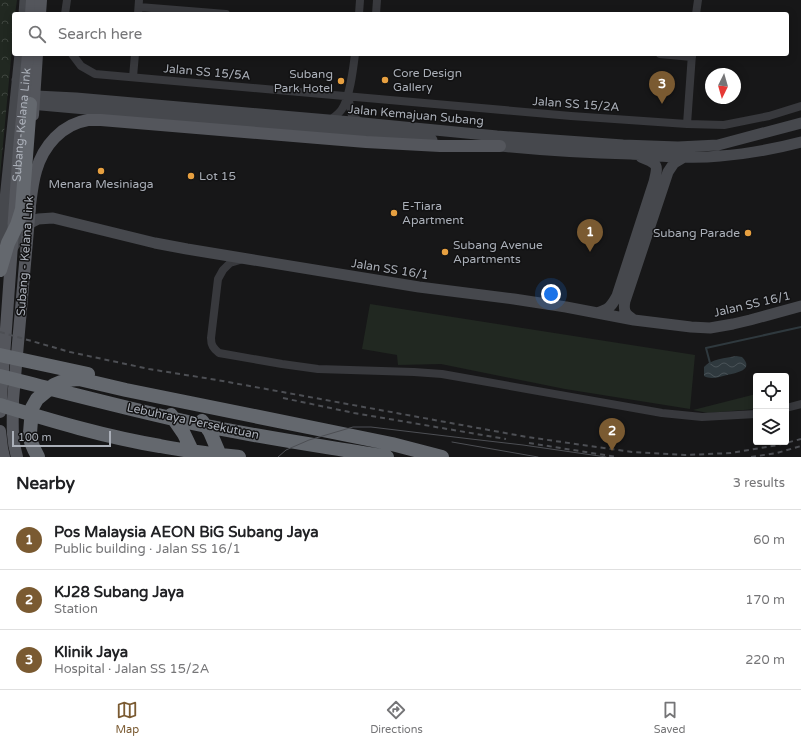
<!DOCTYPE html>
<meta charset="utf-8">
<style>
body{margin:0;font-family:"Varela Round",sans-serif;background:#f2f2f2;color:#202124}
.controls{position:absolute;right:12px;bottom:12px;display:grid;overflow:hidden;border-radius:4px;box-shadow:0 2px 10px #0003}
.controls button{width:36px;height:36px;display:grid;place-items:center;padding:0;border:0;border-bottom:1px solid #e0e0e0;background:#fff;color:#202124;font:20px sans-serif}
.compass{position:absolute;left:705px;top:68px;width:36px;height:36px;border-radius:50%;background:#fff;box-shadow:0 2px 10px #0003;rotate:185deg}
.scale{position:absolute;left:12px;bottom:10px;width:99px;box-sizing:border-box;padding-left:4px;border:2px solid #aaafb8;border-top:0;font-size:11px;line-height:14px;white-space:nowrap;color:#aaafb8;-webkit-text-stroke:3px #121213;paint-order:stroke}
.you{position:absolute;left:551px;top:294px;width:14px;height:14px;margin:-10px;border:3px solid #fff;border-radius:50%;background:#1a73e8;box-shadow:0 0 0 6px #1a73e833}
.badge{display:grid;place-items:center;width:26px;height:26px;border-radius:50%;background:#7a5a31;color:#fff;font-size:13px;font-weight:700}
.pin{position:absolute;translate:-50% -33px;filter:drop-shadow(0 1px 2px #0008)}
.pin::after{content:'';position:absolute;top:21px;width:14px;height:12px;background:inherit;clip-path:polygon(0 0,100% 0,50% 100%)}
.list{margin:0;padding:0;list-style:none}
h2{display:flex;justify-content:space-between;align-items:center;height:52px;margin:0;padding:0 16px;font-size:17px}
h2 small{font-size:13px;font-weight:400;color:#757577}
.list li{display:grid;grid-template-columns:26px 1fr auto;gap:12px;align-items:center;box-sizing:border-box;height:60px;padding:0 16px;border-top:1px solid #e0e0e0}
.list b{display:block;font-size:15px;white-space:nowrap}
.list p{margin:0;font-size:13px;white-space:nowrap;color:#757577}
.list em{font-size:13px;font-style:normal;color:#757577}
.icon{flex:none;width:22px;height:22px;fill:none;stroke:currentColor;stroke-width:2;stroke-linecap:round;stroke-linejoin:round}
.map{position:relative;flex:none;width:801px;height:457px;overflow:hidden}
.search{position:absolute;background:#fff;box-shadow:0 2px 10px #0003;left:12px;right:12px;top:12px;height:44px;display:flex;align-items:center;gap:10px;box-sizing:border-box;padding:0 14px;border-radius:4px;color:#757577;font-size:15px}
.sheet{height:232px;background:#fff}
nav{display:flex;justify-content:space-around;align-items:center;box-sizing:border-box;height:56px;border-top:1px solid #e0e0e0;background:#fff;font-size:11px;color:#757577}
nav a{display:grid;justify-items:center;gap:2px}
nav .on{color:#7a5a31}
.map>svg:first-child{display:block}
.grass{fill:#212821}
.park{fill:url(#park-crowns)}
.water{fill:url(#water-waves)}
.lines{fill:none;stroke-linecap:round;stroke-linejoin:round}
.stream{stroke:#2f393e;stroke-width:2}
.street{stroke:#38393d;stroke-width:8}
.secondary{stroke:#46484d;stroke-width:11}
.primary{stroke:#54565c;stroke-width:12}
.highway{stroke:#64686e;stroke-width:14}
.tram{stroke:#4d4f54;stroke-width:1}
.rail{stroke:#4d4f54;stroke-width:2;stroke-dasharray:5 4;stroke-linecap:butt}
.poi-dot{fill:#e7a040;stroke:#121213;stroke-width:1.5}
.labels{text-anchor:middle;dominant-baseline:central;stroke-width:3;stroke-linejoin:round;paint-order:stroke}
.street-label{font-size:12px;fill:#aaafb8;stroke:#121213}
.poi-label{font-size:12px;fill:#aaafb8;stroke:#121213;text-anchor:start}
</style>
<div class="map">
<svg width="801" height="457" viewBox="0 0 801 457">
<defs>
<pattern id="park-crowns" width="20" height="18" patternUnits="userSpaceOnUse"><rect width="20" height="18" fill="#212821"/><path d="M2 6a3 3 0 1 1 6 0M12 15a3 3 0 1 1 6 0" fill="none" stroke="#3f453f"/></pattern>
<pattern id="water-waves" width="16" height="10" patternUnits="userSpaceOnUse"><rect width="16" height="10" fill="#2f393e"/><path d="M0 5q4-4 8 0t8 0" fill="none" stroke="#4a5358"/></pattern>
</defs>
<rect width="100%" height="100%" fill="#171718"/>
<path class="grass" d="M370,304L695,355L690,409L565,389L441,364L398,365L397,355L362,349Z
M756,394V409L708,413L693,410Z"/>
<path class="park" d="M0,0H17L15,14H14V27L0,176Z"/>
<path class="water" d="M736,356L742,357C755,370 736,373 727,375C719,377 711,380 704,376V367C711,359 726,358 736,356Z"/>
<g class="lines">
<path class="stream" d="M710,363L706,348L801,327"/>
<path class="street" d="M139,7L226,14
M65,14L67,0
M138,14L139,0
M359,14L360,0
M376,14L377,0
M696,14L698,0
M72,54L81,66L95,74L571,116L687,124L724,125L769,116L801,106
M660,54L692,57
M133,77L135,54
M348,96L352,116L361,122
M330,120C334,117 339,114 342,109C350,97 353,70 355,54
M687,124L692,54
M243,259L230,263L223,270L218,279L211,338C211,345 213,348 219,353L282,364L318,369L414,372L442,374L662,413L702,417L756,414
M786,408L801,404"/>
<path class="secondary" d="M24,14L25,0
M17,80C20,89 22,99 30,104L432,140
M30,103L32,100L36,96L76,98L363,123L497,136L623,145L678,147L718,145L801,123
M491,145C538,150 585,153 631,154C661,156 691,159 720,156C748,154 774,149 801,142
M11,250L28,224L38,219L53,218L155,243L187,249L419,287L514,299L566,307L634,320L691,327L710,328L733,324L750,320L801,306
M1,258V238L20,54
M597,313C609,309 611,307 617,296L654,182C658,165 659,164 641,157
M634,320C625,314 623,311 625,301L668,172L674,163L684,157"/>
<g class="primary">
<path d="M31,14L32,0"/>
<path d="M40,14L41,0"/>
<path d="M33,115L37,54"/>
<path d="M29,213C31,199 32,184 36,171C43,146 62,124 88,120C92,120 97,120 101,120L366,142L440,146H500"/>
<path id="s1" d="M0,412L19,148L28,54"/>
<path d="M0,431L2,448L4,457"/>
<path d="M17,457C11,437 13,420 13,400L30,207"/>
</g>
<path class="highway" d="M0,270L8,243L17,225L22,209L30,104
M0,355L88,374
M0,376C64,392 128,409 192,423C257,437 322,446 387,457
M0,405C52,421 106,437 160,446C186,451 213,454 239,457
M171,415L184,434L195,457
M202,421L210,432L219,453L220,457
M38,457L34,449L31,442L30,433L32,408L37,399L54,385L66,380L79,379L126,390L392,444L442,457"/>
<path class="tram" d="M452,442L538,457
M278,457L286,450L309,440L353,427H371L471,439L523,445L606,457"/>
<path class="rail" d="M0,332L70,352L149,369L217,380L527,437L632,452L685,455L731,453L778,445L801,439
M283,398L354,413L506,439
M529,443L617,457
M751,457L777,453L801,446"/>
</g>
<g class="poi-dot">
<circle cx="385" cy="80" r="4"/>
<circle cx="341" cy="81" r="4"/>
<circle cx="101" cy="171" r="4"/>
<circle cx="191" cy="176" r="4"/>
<circle cx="394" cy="213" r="4"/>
<circle cx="748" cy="233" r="4"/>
<circle cx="445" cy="252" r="4"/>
</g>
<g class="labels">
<g class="street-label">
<text transform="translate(207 72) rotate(5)">Jalan SS 15/5A</text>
<text transform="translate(576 104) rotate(4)">Jalan SS 15/2A</text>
<text transform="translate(416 115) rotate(5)">Jalan Kemajuan Subang</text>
<text stroke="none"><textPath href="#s1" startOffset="288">Subang-Kelana Link</textPath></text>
<text transform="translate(25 256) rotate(-86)">Subang - Kelana Link</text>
<text transform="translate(390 269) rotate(9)">Jalan SS 16/1</text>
<text transform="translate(752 304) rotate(-13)">Jalan SS 16/1</text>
<text transform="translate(193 421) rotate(12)">Lebuhraya Persekutuan</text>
</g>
<g class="poi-label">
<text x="393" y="73">Core Design<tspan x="393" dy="14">Gallery</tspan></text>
<text x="333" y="74" text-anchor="end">Subang<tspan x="333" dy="14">Park Hotel</tspan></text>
<text x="199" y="176">Lot 15</text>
<text x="101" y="184" text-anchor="middle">Menara Mesiniaga</text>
<text x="402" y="206">E-Tiara<tspan x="402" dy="14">Apartment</tspan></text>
<text x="740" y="233" text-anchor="end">Subang Parade</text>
<text x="453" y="245">Subang Avenue<tspan x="453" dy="14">Apartments</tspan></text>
</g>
</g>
</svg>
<div class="controls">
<button><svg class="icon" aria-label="locate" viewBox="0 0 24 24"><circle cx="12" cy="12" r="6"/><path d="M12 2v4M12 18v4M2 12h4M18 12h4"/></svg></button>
<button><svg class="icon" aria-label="layers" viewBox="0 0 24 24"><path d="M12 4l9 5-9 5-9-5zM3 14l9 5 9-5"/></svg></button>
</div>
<svg class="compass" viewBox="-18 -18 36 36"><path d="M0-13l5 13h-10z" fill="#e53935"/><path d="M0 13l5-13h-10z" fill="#757577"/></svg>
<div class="scale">100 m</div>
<div class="you"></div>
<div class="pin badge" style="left:590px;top:252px">1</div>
<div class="pin badge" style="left:612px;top:451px">2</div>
<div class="pin badge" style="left:662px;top:104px">3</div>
<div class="search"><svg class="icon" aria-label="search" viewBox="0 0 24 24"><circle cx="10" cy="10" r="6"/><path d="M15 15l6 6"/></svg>Search here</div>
</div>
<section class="sheet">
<h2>Nearby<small>3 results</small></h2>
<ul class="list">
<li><span class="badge">1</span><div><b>Pos Malaysia AEON BiG Subang Jaya</b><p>Public building · Jalan SS 16/1</p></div><em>60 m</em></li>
<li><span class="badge">2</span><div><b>KJ28 Subang Jaya</b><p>Station</p></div><em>170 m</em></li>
<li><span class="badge">3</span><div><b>Klinik Jaya</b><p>Hospital · Jalan SS 15/2A</p></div><em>220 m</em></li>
</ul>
</section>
<nav>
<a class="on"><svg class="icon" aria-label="map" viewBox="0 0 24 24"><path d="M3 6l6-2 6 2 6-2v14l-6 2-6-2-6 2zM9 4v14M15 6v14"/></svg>Map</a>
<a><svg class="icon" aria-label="directions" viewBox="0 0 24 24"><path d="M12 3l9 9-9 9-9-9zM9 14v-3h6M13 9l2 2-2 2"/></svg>Directions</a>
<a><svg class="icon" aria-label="saved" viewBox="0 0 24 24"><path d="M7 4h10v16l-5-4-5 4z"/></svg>Saved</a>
</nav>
